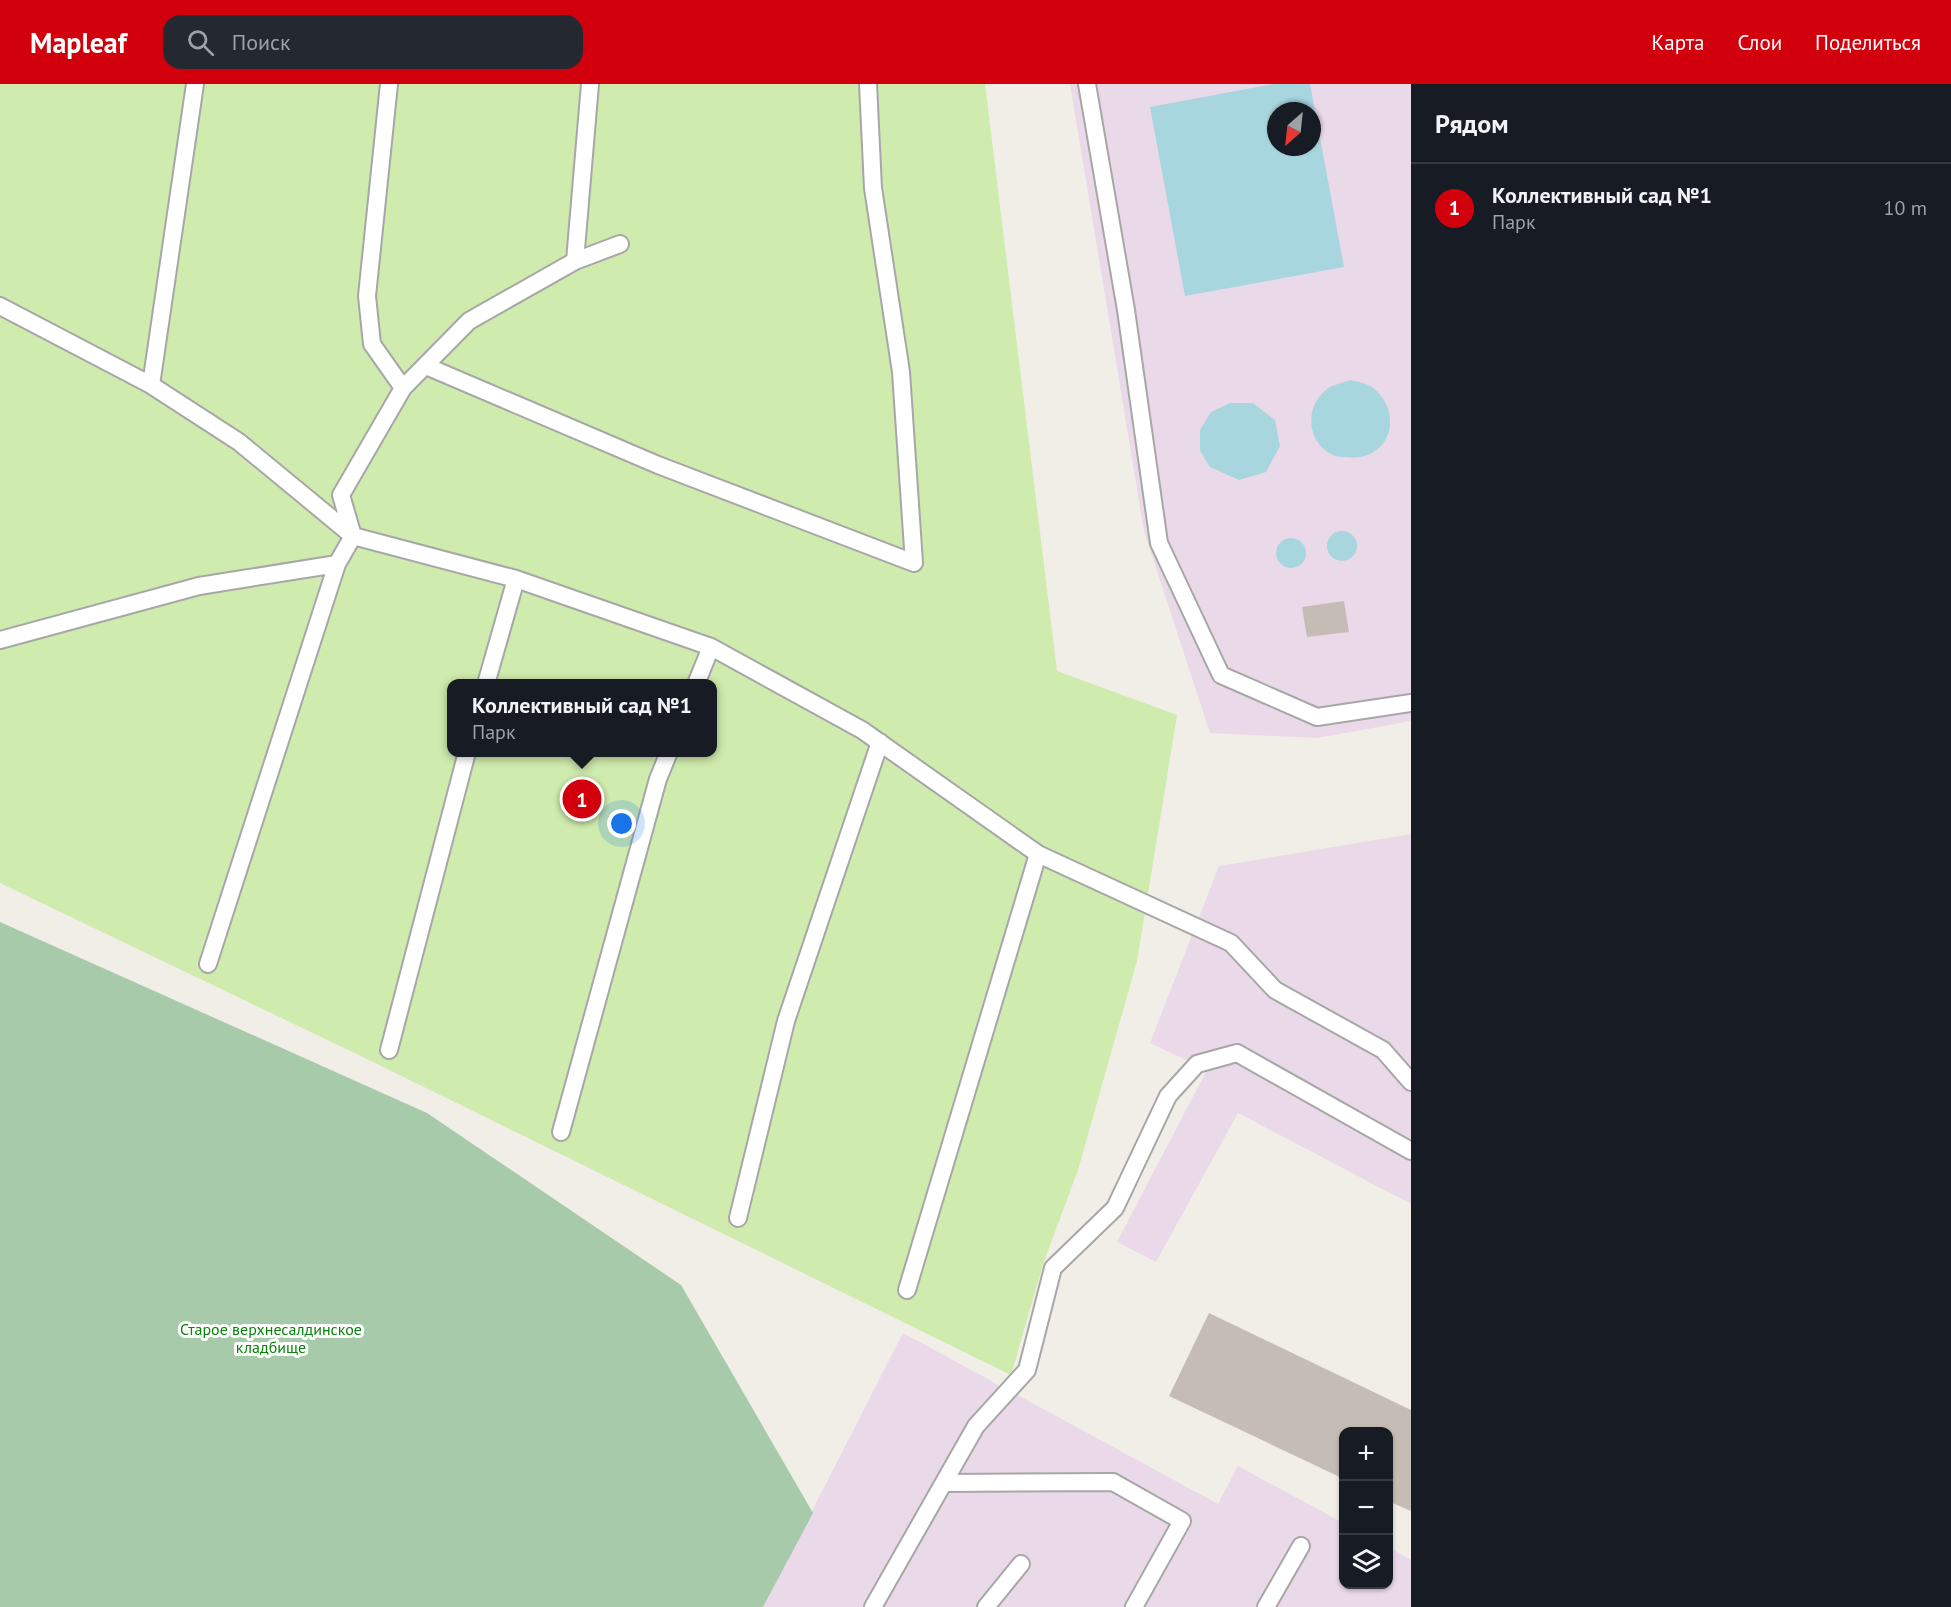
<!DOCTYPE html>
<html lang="ru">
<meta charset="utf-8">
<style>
body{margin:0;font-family:"PT Sans",sans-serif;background:#242831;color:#f1f3f6}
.controls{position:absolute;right:18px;bottom:18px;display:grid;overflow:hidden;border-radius:12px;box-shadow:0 2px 4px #0004}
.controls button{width:54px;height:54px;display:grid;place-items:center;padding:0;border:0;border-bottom:2px solid #363941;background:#171b24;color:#f1f3f6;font:30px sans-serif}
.compass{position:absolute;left:1267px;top:18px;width:54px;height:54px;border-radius:50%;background:#171b24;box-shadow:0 2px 4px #0004;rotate:207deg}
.you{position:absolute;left:622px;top:740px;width:21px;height:21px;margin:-15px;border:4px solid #fff;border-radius:50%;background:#1a73e8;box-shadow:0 0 0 9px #1a73e833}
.badge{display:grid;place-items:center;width:39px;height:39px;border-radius:50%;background:#d1000c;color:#fff;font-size:20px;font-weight:700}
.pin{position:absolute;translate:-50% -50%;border:3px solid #fff;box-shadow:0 2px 6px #0006}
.popup{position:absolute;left:447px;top:595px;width:270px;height:78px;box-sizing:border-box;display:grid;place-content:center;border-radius:12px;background:#171b24;filter:drop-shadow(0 2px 4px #0005);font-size:20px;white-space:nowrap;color:#9ea1a6}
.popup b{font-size:22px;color:#f1f3f6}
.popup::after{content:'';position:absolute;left:50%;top:100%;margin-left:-12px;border:12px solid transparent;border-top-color:#171b24}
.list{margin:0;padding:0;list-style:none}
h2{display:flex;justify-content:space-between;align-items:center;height:78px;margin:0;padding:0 24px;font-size:26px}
h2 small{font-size:20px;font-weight:400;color:#9ea1a6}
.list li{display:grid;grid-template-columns:39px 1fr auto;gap:18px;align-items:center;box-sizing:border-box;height:90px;padding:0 24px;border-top:2px solid #363941}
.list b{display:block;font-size:22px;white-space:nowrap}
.list p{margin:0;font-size:20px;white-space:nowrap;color:#9ea1a6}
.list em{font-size:20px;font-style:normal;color:#9ea1a6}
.icon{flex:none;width:33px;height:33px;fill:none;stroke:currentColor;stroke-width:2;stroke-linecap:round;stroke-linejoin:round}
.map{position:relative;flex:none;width:1411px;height:1523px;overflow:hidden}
header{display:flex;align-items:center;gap:36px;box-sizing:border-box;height:84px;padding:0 30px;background:#d1000c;color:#fff}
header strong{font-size:28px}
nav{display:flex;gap:33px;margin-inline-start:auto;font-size:21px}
.search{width:420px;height:54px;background:#242831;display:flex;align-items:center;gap:15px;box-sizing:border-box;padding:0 21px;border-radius:18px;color:#9ea1a6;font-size:22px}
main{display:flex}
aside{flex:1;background:#171b24}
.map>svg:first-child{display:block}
.industrial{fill:#ead9e8;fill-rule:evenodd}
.grass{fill:#cfebad;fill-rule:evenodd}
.cemetery{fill:#a7caab}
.water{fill:#a7d6df;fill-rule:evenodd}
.building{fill:#c6bcb6}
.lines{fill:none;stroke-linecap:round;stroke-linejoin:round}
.service-casing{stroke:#a7a7a7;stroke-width:20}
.service{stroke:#fff;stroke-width:16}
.labels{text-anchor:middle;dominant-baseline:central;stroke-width:6;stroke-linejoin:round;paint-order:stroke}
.park-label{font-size:16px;fill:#0a830d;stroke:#fff}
</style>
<header>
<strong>Mapleaf</strong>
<div class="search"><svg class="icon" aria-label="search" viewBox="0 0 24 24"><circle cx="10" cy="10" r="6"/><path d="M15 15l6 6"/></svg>Поиск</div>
<nav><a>Карта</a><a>Слои</a><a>Поделиться</a></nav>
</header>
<main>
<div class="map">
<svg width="1411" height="1523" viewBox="0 0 1411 1523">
<rect width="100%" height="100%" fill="#f1ede7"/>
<path class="industrial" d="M1070,0H1411V637L1317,654L1210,649L1144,447ZM1276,27H1312V63H1276Z
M1411,750V1120L1238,1029L1156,1178L1117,1158L1207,986L1150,959L1219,782Z
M903,1249L1218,1420L1238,1382L1343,1439L1344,1500H1388L1389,1463L1411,1476V1523H763Z"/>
<path class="grass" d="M0,0H985L1057,587L1177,631L1137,877L1078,1086L1043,1180L1011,1291L367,975L0,799ZM452,600H712V668H452Z"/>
<path class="cemetery" d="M0,838L427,1029L681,1201L813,1429L763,1523H0Z"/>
<path class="water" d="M1274,0H1310L1344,183L1185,212L1150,23ZM1276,27H1312V63H1276Z
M1351,296C1358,298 1367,299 1373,304C1405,329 1390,379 1346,373C1343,373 1336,373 1333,371C1305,358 1304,319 1330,303C1336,300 1345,298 1351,296Z
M1230,319H1253L1275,336L1280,362L1266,388L1239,396L1210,383L1200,367V346L1211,328Z
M1327 462a15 15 0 1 1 30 0a15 15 0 1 1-30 0Z
M1276 469a15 15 0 1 1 30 0a15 15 0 1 1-30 0Z"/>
<path class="building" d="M1344,517L1349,548L1307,553L1302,523Z
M1209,1229L1411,1326V1427L1388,1417V1348H1344V1395L1169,1312Z"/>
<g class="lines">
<g class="service-casing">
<path id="service" d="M389,0L367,212L372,260L403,304
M1087,0L1126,226L1159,459L1221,591L1317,633L1411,619
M575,177L590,0
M0,222L151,301L239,358L353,452L341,411L403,304L469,237L575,177L620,160
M426,282L658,381L914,479L901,288L873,104L868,0
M151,301L195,0
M0,556L199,502L337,480L353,452L516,495L711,563L862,646L1038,770L1231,859L1275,906L1383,966L1411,998
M486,600L516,495
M696,600L711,563
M208,880L337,480
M389,966L467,668
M561,1048L658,695L669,668
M738,1134L786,937L880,658
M907,1206L1038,770
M944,1399L1113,1398L1182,1437L1134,1523
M873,1523L976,1342L1027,1286L1053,1184L1115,1124L1168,1012L1197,980L1237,969L1411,1067
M986,1523L1021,1480
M1266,1523L1301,1462"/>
</g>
<use href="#service" class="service"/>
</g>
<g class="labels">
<g class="park-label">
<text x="271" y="1245">Старое верхнесалдинское<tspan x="271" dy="18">кладбище</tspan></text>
</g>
</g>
</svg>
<div class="controls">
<button>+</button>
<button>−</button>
<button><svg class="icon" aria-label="layers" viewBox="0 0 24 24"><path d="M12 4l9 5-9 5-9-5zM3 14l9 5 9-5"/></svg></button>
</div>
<svg class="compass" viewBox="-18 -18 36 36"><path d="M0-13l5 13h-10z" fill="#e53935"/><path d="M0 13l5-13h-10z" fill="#9ea1a6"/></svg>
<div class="you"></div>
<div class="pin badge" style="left:582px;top:715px">1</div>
<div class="popup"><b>Коллективный сад №1</b>Парк</div>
</div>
<aside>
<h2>Рядом<small></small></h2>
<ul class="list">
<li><span class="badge">1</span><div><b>Коллективный сад №1</b><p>Парк</p></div><em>10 m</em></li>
</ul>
</aside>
</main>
